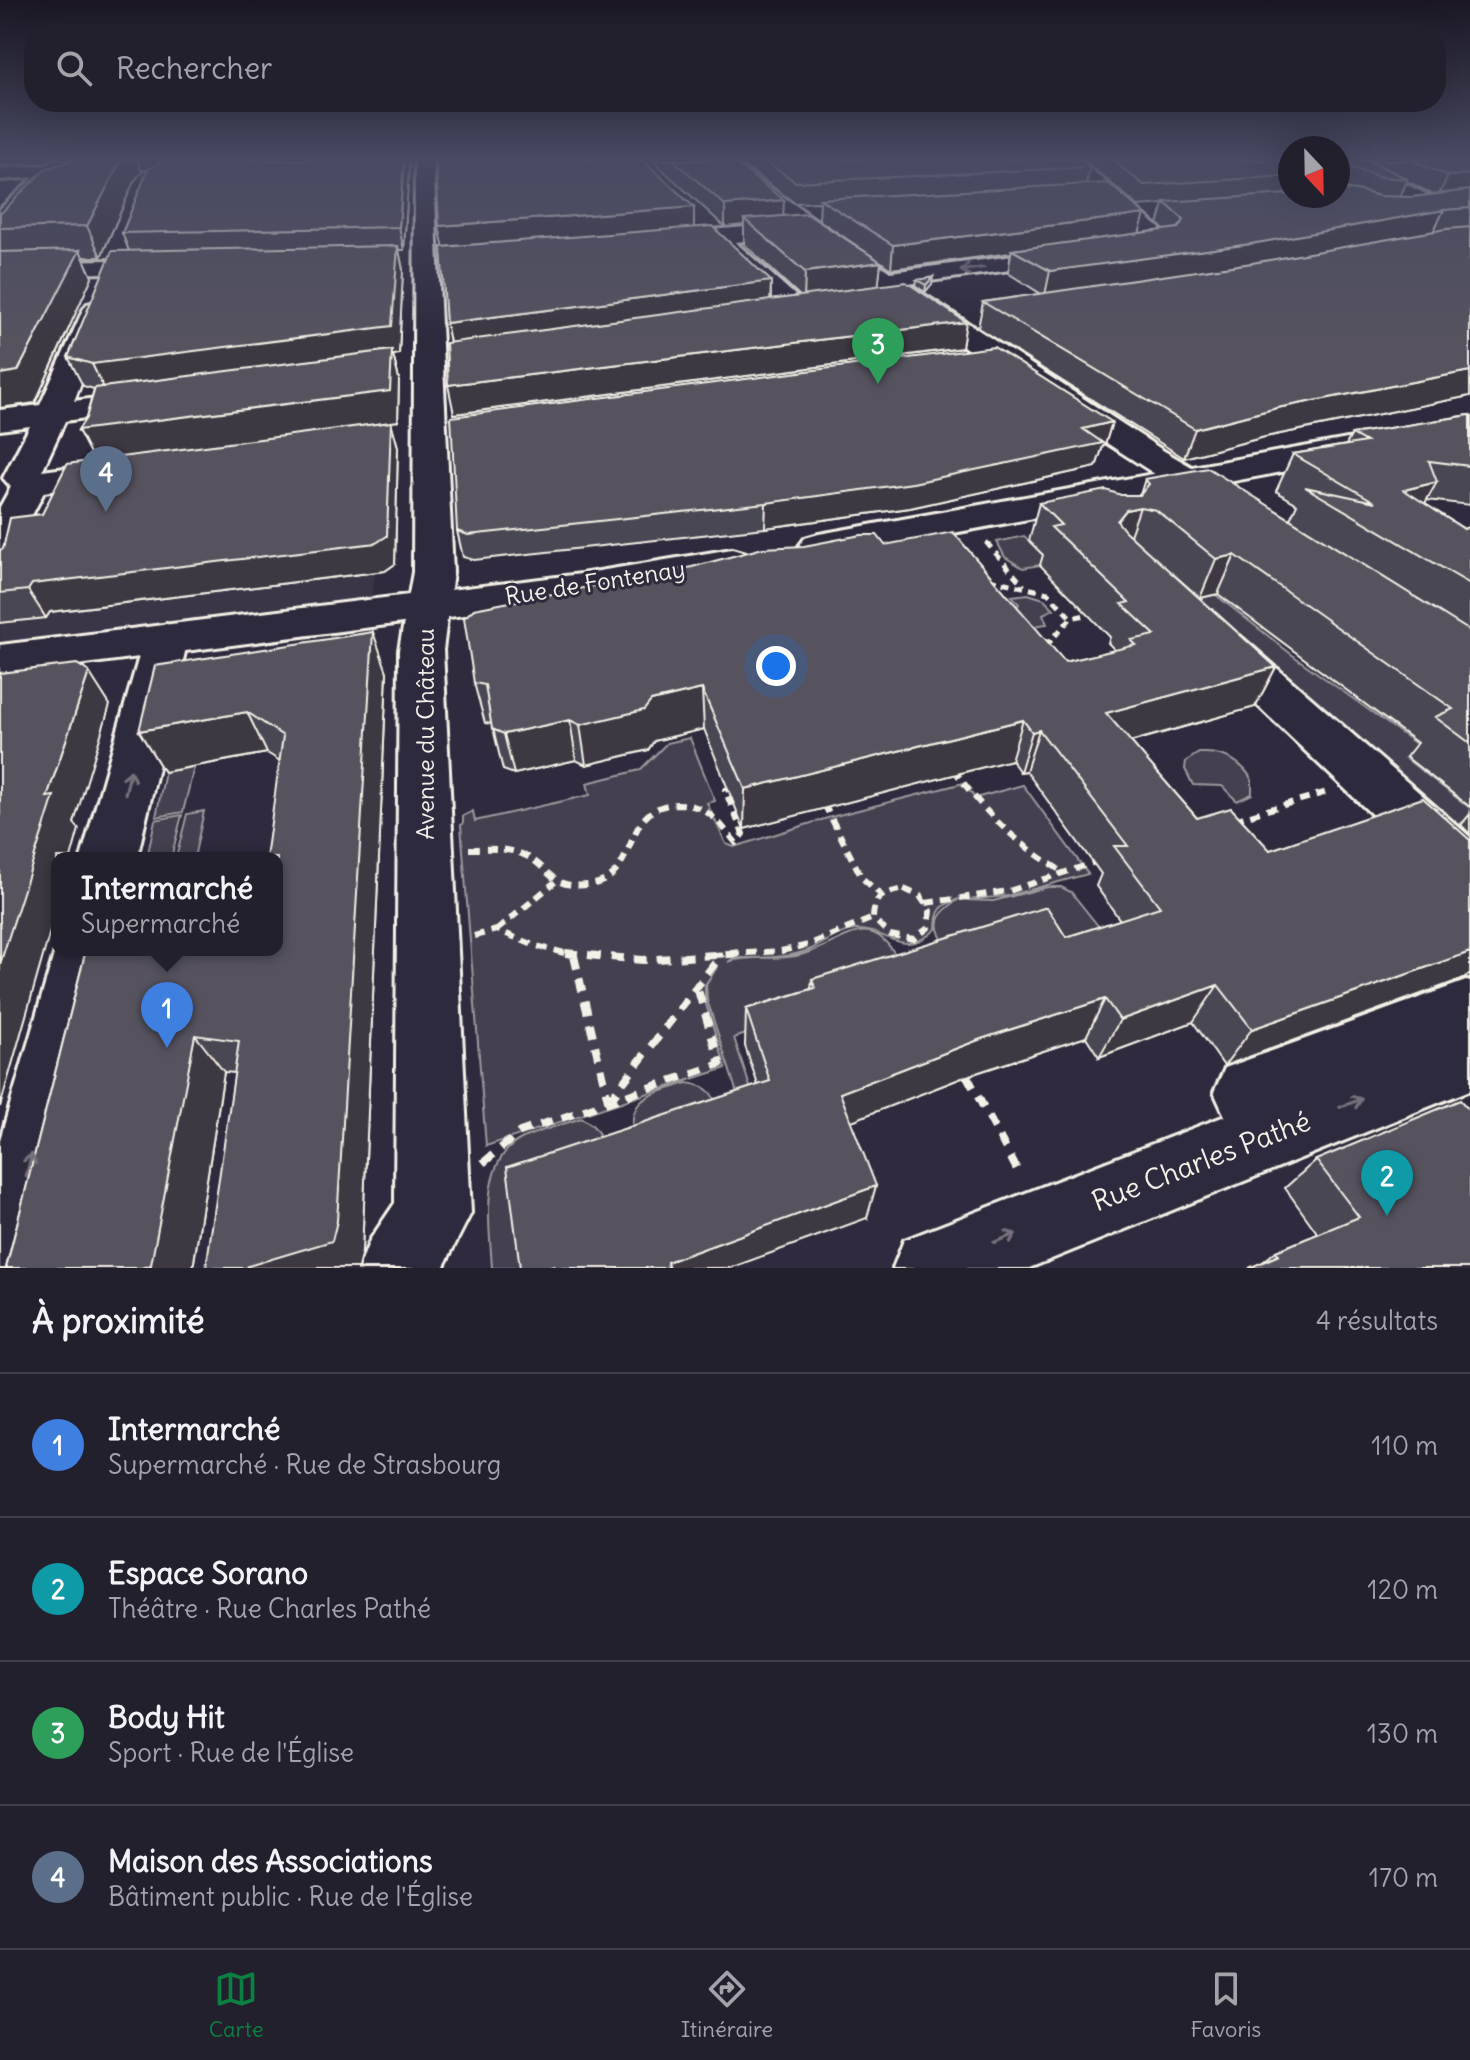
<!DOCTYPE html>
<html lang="fr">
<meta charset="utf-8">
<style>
body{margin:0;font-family:Delius,sans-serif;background:#2b2836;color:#f1f3f6}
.compass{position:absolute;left:1278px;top:136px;width:72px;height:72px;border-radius:50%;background:#23202e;box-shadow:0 8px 32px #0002;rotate:158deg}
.you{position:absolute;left:776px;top:666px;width:28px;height:28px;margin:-20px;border:6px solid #fff;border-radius:50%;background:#1a73e8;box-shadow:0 0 0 12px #1a73e833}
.badge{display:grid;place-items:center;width:52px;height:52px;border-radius:50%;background:#0b8043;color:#fff;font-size:26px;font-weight:700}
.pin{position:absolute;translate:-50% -66px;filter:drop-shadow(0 2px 4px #0008)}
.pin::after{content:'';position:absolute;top:42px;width:28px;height:24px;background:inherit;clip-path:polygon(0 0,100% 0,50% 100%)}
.popup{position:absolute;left:51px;top:852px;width:232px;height:104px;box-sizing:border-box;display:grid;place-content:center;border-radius:16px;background:#23202e;filter:drop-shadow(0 2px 6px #0005);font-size:26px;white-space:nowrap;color:#a3a3aa}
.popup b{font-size:30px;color:#f1f3f6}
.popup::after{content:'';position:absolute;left:50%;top:100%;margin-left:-16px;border:16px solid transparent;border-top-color:#23202e}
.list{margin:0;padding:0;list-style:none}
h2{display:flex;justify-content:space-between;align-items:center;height:104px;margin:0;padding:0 32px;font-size:34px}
h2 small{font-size:26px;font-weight:400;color:#a3a3aa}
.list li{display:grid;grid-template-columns:52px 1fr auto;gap:24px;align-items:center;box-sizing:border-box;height:144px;padding:0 32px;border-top:2px solid #403e4a}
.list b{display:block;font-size:30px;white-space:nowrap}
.list p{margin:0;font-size:26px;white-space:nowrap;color:#a3a3aa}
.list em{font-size:26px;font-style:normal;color:#a3a3aa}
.icon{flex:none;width:44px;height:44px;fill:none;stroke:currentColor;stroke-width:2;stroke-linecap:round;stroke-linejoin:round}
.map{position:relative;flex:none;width:1470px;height:1268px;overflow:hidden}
.search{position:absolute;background:#23202e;box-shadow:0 8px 32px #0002;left:24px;right:24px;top:24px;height:88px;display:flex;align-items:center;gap:20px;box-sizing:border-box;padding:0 28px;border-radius:32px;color:#a3a3aa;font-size:30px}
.sheet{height:680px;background:#23202e}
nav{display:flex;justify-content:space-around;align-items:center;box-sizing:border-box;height:112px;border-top:2px solid #403e4a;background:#23202e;font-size:22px;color:#a3a3aa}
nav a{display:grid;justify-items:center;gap:4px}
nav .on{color:#0b8043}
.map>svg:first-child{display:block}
.built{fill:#3b3647}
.green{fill:#454050;stroke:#9c989c;stroke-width:2}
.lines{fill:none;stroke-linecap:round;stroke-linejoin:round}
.minor-casing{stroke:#f4f1e8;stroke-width:6}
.major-casing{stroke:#f4f1e8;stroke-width:6}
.path-far2{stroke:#f4f1e8;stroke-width:5;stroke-dasharray:8 6;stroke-linecap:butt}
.path-far1{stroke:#f4f1e8;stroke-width:6;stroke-dasharray:10 7;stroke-linecap:butt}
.path{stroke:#f4f1e8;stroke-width:8;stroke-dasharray:13 10;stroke-linecap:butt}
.minor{fill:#2f2a3d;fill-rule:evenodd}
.major{fill:#2f2a3d;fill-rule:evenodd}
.wall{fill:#4a4752;stroke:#f4f1e8;stroke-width:2;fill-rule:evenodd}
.shaded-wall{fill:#3c3942;stroke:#f4f1e8;stroke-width:2}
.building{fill:#56525f;stroke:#f4f1e8;stroke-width:2}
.oneway{stroke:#747079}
.labels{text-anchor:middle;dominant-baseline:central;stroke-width:6;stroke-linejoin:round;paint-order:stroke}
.street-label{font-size:24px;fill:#f4f1e8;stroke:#2f2a3d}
.near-street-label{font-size:28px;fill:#f4f1e8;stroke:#2f2a3d}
</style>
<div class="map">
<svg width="1470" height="1268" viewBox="0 0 1470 1268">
<rect width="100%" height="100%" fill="#2f2a3d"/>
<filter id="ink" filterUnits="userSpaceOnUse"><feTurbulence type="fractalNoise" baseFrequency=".0125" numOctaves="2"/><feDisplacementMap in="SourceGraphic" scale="16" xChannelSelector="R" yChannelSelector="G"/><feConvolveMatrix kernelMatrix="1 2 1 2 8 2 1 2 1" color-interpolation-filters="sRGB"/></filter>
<g filter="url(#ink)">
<path class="built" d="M375,572L371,602L0,642V620L46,618L50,612Z"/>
<path class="green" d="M1024,536L1051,563L1023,568L1005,557L997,542Z
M1161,552L1295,657L1423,749L1405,758L1470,808V819L1447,830L1180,580L1165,582Z
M1028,594L1044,599L1054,609L1043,614L1047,624L1033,626L1015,610L1019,604L1012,596Z
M690,738L715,801L707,803L726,844L734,847L831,817L964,783L975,798L1023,785L1088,874L1007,896L966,900L993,901L1048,887H1061L1071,892L1103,932L952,958C934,925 929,920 959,899C941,905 936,910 936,929C902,961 888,928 855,930C839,931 823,945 809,950C786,959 758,958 734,958L728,962C748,955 774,960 796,956C847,946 869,899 904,970L792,1019L734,1038L759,1114L745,1118L707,1000L706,985L717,967L705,985V1001L726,1068L486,1146L461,825L463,824V816L473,811L475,821L590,795L587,783L640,770L667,743Z
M1199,753C1222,752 1241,760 1252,780V794L1237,801L1222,786L1193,785L1185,769L1186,761Z
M194,767L183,812L156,817L165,772Z
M204,811L194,858H176L187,814Z
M182,815L171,858H147L155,820Z
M687,1083C710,1086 714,1094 721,1116L635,1146C624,1097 647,1096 687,1083Z
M581,1118C600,1127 601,1138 604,1157L531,1268H492C490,1228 478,1162 521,1139C540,1130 562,1125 581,1118Z"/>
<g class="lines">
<g class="minor-casing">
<path id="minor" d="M53,160H72L8,225L0,226V209Z
M415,160H433L453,572L443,650L471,1213L443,1268H359L370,1240L395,1203L399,650L413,572Z
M711,160H731L890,272L1145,239L1060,160H1080L1171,238L1174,243L1171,248L908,284L1164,451L1237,493L1242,501L1237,509L1224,512L1211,509C1073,424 938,331 809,235L735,242L806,305L810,311L806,317H788L721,252L718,247L721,243L654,246L651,241L662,234L794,223Z
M1338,160H1357L1440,201L1443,205L1440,209H1426L1338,165Z
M166,259L174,261L178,266L174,271L0,276V262Z
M96,302L105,304L109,310L74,401L148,391L159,393L164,400L159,407L148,409L65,421L42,471L119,461L131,465L137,472L131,479L44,492L14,550L0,554V507L11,487L3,478L30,426L0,430V410L40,405L83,310L87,304Z
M166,624L182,629L188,639L137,858H81L144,639L150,629Z
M1224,632L1240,636L1470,837V896L1450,889L1208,658L1202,647L1208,636Z
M57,944V950H116L42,1268H0V1140Z
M1466,981L1470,982V1090L1029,1268H893L904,1240L1225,1116L1214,1092L1225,1068Z"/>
</g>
<g class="major-casing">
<path id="major" d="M123,160H206L197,165L0,180V168Z
M1470,417V437L819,558L805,554L799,546L805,538L819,534Z
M732,549L746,553L752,561L746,569L581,600L0,675V645L581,574Z"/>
</g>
<path class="path-far2" d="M986,542L1024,586
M989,579L1048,593L1071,618
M1046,646L1071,618L1095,613"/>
<path class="path-far1" d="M954,769C983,813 1018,844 1063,872
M824,804L862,878L880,894
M1234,820L1327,792
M469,849C486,849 508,847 524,855C551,867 548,889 588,885C642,880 618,806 677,804C707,804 719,822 736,843L743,834L725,790L731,788
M904,889L920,896L930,911L928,928L914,939L890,935L873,918C874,895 882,894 904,889Z
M926,903L1009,891L1093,863
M497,930L555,882
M474,936L497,930L533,945L572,955
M713,955L781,951L808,945L873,918"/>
<path class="path" d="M565,953L643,960L743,953
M574,956L608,1100
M967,1076L1021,1177
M609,1101L722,954
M483,1163L520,1132L720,1064L697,987"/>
<use href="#minor" class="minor"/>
<use href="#major" class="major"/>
</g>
<path class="wall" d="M73,160H137L142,172L134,181L101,257H83L92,277L35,403L0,408V214Z
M166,160H414L412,166H409L404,250H399L403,270L399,354L393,355L399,379L398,421L391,422L398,447L395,564L385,571L50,612L46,618L0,623V550L3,549L42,514L94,460L78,430L86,418L94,389L83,386L68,357L129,251L122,233Z
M435,160H643L694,228L771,281V300L800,296L744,244V225L725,227L652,160H731L784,216L881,262L878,286L962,348L454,414L444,247L436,162Z
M736,160H1081L1090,167L1086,184L1145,214L1139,233L1164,230L1158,224L1164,204L1138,206L1084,160H1290V196L1350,190L1339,186L1338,160H1470V396L1265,437L1184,458L978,328L983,302L1041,294L1008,273L1011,253L891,269L819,220L820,202L795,203ZM1407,181L1434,195L1412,197H1400Z
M917,280L932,284L925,292L916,286Z
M1470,415V505L1427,500L1425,504L1464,529L1470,526V807L1406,757L1417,743L1218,594L1200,598L1172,573L1276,667L1255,707L1131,742L1197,818L1270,850L1470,840V980L1465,978L1224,1066L1193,1022L1099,1057L1086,1037L967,1076L851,1121L867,1218L758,1085L745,1046L746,1009L811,989L812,979L1066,937L1120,920L1096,886L1101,874L1026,771L1020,772L1011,760L744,829L704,729L654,741L648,750L586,765L576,760L514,774L503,770L492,724L485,723L474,683L885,545L1065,662L1115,650L1108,643L1110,637L1040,565L1043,555L1029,541L1039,503L1121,495H1140L1145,479L1290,519L1297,504L1276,491L1293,454L1346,445L1352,434Z
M1112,422L1105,445L1103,446L1096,467L910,508L765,528L474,560L463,557L457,531Z
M387,672L362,1251L235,1073L224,1072L193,1268H6L86,950H277L280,761L267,753L164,772L139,731Z
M1470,814V834L1461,825Z
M1316,1160L1470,1268L1264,1261L1276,1251L1318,1234L1285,1188Z"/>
<path class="shaded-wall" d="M121,160H137L142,172L134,181L101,257L87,226Z
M404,160H407L409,166L404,250L399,227Z
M1347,166L1338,188V174Z
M1470,174V193L1438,197L1448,176Z
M784,200L783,222L744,219V225L725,227V205Z
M694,207V230L444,249L439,226Z
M1444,210L1433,232L1243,267L1045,295L1050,271Z
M1145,214L1138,237L1012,250L1011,253L891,269L893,245Z
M398,246L403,270L399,354L393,355L399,379L398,421L391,422L398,447L395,564L385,571L50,612L46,618L28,590L94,461L78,430L106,393L92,364Z
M80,250L92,277L35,403L0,408V374Z
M881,262L878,290L804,300L805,272Z
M933,277L932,284L925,292L926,285Z
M771,281L770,304L451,347L446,323Z
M966,322L962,348L454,414L448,385Z
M1470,371V396L1265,437L1184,458L1195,429L1277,408Z
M1112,422L1105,445L1103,446L1096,467L910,508L765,528L766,503Z
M1437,482L1416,519L1404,490Z
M1140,507L1127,544L1117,521L1126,510Z
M1235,555L1218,594L1200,598L1216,559Z
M373,632L387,672L362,1251L358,1268H247Z
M1276,667L1255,707L1090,753L1106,713Z
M89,672L110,705L74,823L79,829L71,858H57V907L0,1107V964L47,797Z
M702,689L704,729L654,741L648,750L586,765L580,725L651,701Z
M247,712L267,753L164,772L139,731Z
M570,720L576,760L514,774L504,734Z
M1023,720L1011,760L744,829L745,789Z
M1039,730L1026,771L1020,772L1032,732Z
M1470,952V973L1465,978L1224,1066L1252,1029Z
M1218,985L1193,1022L1099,1057L1120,1020Z
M1105,999L1086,1037L967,1076L834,1128L840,1093L981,1039Z
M195,1035L224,1072L193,1268H141Z
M876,1186L867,1218L730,1268H668L667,1262Z"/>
<path class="building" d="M73,160H121L87,226L0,228V214L45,169Z
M166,160H404L399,227L122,233L148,169Z
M436,160H643L694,207L439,226Z
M673,160H731L784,200L725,205Z
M763,160H1081L1090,167L796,182Z
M1112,160H1290V176L1144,185Z
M1338,160H1368L1408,179L1380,177L1347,166L1343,173L1338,174Z
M1412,160H1470V174L1448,176Z
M1108,183L1145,214L893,245L820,199Z
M1357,190L1379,196L1412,197L1470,190V208L1444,210L1251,244L1050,271L1012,250L1178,228L1184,220L1164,202L1290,194V196H1338V191Z
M807,214L881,262L805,272L744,219Z
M712,226L771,281L446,323L441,247Z
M1470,227V371L1277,408L1195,429L983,302L1252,263L1446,229Z
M398,246L392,326L92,364L68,357L112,251Z
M80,250L18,371L0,374V252Z
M933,277L926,285L917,280Z
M906,282L966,322L448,385L446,343Z
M994,347L1112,422L1083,429L1103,443L913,483L766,503L468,535L457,531L451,417Z
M392,350L390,391L78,430L86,418L95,388Z
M1470,415V466L1429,461L1437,482L1404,490L1464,529L1470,526V584L1305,487L1375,502L1293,454L1366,442L1352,434Z
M391,422L387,536L376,543L32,584L28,590L0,593V550L3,549L10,518L42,514L67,464Z
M1208,468L1470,631V743L1435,717L1453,709L1235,555L1216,559L1156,510L1140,507L1126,510L1117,521L1125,531L1276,667L1106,713L1197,818L1231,808L1270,850L1423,798L1470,840V952L1252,1029L1218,985L1120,1020L1105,999L981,1039L840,1093L876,1186L667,1262L668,1268H555L554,1265L545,1268H520L507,1167L770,1081L746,1009L815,988L812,979L1047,907L1066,937L1160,907L1114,846H1128L1039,730L1032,732L1023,720L745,789L702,689L651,701L644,710L580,725L570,720L504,734L492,729L485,685L474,683L464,618L474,609L692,567L763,548L804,546L861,535H877L885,545L953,532L1065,662L1136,645L1131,640L1155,635L1122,604L1129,602L1051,527L1061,525L1039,503L1106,490L1121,495H1140L1149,484L1145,479Z
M373,632L337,1221L332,1241L248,1266L247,1268H206L239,1041L195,1035L151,1265L141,1268H6L86,950H277V858H266L283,736L247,712L139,731L155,666Z
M77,664L89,672L47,797L54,796L0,964V673Z
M1460,1100L1470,1111V1268H1249L1279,1255L1276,1251L1359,1217L1316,1160Z"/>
<defs><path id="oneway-shaft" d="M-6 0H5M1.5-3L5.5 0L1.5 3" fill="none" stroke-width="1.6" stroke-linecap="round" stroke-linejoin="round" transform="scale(2)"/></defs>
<g class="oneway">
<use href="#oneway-shaft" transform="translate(972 269) rotate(173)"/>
<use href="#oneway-shaft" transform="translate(128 782) rotate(-76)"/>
<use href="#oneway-shaft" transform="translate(1351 1103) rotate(-21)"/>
<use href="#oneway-shaft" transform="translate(29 1165) rotate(-76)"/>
<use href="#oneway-shaft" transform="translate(1005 1238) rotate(-22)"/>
</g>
</g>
<linearGradient id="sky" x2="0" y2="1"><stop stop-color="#1a1722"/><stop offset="0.47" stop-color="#474a62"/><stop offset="1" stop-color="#474a62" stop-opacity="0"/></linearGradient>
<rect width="1470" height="337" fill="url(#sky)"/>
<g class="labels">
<g class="street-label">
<text transform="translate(595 582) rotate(-9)">Rue de Fontenay</text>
<text transform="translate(425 734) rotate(-90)">Avenue du Château</text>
</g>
<g class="near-street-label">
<text transform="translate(1201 1161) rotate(-21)">Rue Charles Pathé</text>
</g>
</g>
</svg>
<svg class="compass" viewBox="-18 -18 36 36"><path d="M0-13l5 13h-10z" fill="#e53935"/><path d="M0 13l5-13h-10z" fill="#a3a3aa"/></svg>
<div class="you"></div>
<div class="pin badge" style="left:167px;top:1048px;background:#3f7fe0">1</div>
<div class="popup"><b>Intermarché</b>Supermarché</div>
<div class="pin badge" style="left:1387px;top:1216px;background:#0f9aa8">2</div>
<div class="pin badge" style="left:878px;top:384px;background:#2e9e5b">3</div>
<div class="pin badge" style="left:106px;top:512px;background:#5c6f8a">4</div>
<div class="search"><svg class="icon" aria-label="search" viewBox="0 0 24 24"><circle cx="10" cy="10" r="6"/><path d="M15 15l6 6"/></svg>Rechercher</div>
</div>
<section class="sheet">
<h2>À proximité<small>4 résultats</small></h2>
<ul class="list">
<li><span class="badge" style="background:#3f7fe0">1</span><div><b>Intermarché</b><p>Supermarché · Rue de Strasbourg</p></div><em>110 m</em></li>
<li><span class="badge" style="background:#0f9aa8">2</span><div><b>Espace Sorano</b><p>Théâtre · Rue Charles Pathé</p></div><em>120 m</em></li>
<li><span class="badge" style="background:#2e9e5b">3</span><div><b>Body Hit</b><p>Sport · Rue de l'Église</p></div><em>130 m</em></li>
<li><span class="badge" style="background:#5c6f8a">4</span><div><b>Maison des Associations</b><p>Bâtiment public · Rue de l'Église</p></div><em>170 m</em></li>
</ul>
</section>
<nav>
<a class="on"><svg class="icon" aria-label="map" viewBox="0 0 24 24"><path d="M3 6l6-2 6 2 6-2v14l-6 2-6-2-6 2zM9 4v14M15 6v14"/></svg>Carte</a>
<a><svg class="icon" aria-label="directions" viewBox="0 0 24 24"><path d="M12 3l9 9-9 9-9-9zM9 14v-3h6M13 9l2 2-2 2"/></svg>Itinéraire</a>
<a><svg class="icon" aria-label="saved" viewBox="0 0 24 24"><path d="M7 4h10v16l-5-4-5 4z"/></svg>Favoris</a>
</nav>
